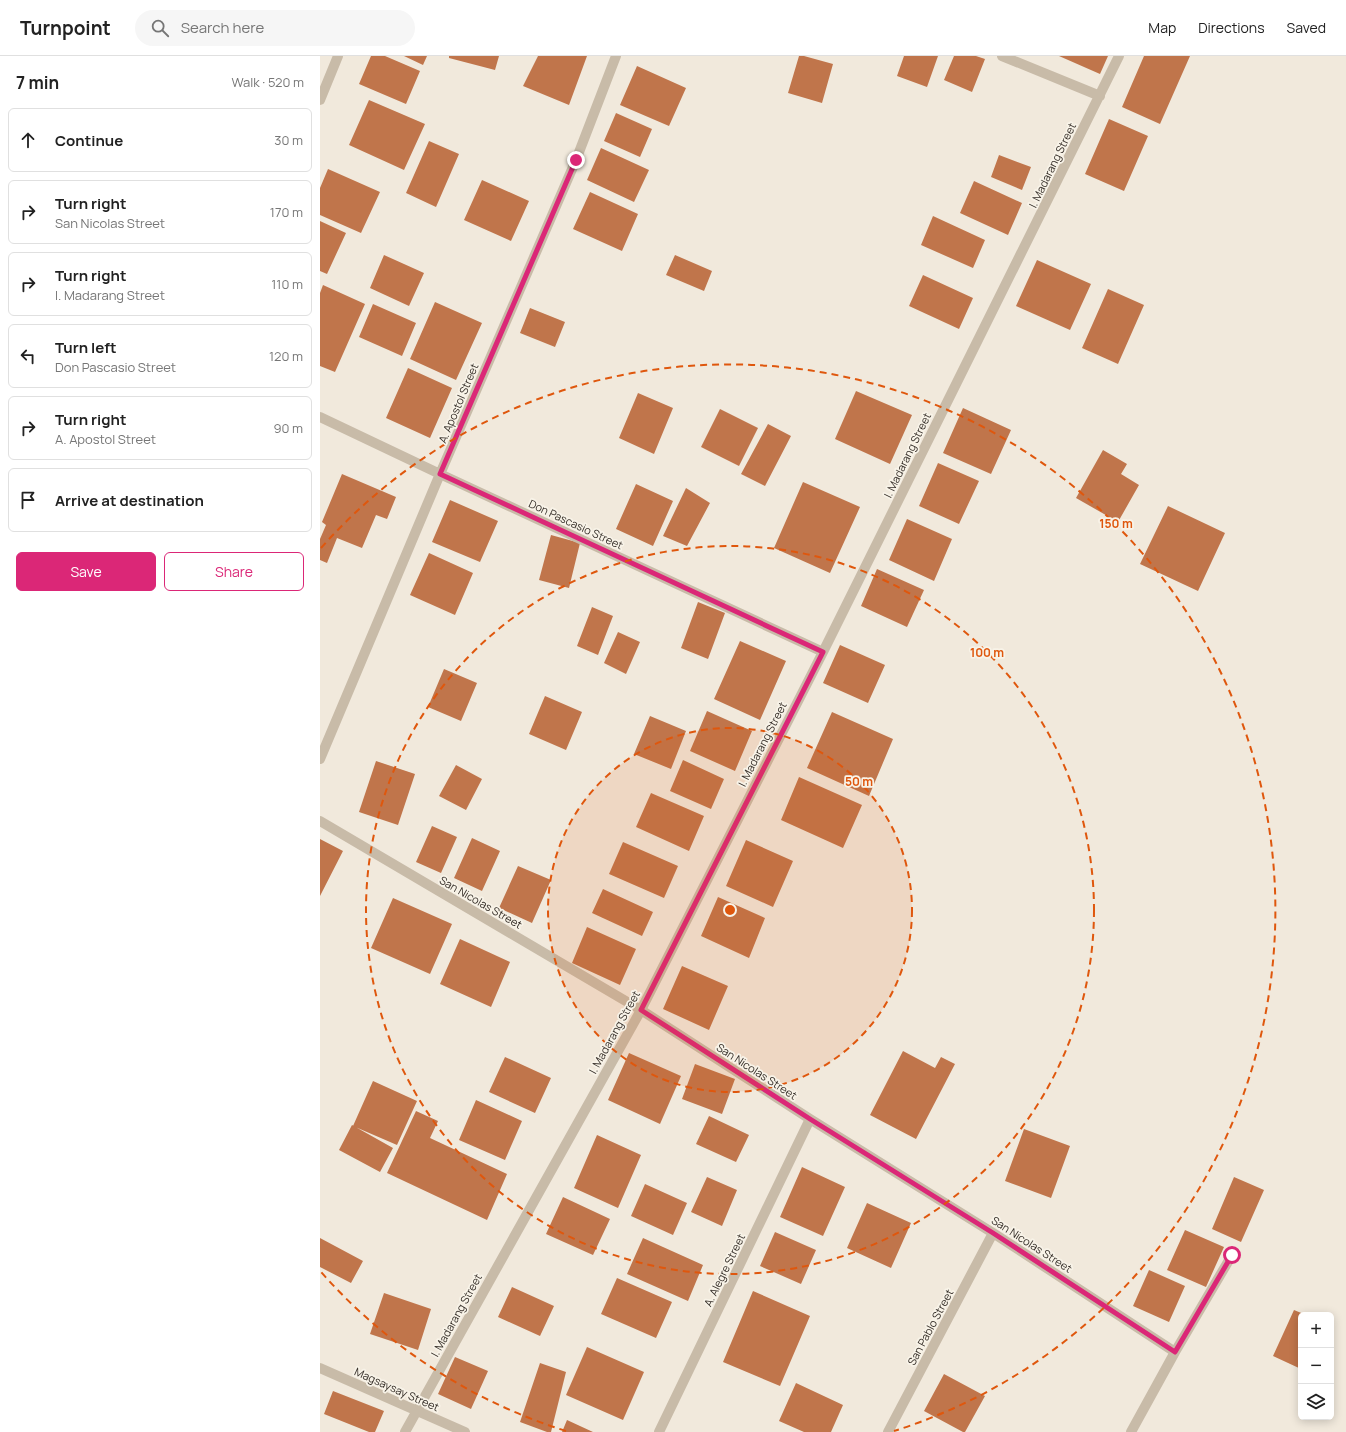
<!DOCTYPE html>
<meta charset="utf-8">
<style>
body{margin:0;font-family:Manrope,sans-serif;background:#f6f6f6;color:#222}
.controls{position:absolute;right:12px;bottom:12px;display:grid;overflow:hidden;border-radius:6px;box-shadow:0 2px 10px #0003}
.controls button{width:36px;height:36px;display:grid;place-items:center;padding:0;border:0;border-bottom:1px solid #e0e0e0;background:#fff;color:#222;font:20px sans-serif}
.stop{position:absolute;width:12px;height:12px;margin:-9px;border:3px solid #db2777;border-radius:50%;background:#fff}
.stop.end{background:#db2777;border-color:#fff;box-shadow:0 1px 4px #0008}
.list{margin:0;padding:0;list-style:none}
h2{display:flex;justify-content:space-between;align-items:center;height:52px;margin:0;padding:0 16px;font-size:17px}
h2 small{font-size:13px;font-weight:400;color:#767676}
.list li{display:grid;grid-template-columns:26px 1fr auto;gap:12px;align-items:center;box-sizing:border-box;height:64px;margin:0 8px 8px;padding:0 8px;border:1px solid #e0e0e0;border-radius:6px}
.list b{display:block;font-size:15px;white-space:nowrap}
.list p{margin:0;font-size:13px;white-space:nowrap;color:#767676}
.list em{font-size:13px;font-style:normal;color:#767676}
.actions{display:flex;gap:8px;padding:12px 16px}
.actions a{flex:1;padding:9px 0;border:1px solid #db2777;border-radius:6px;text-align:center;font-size:14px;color:#db2777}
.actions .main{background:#db2777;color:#fff}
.icon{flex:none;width:22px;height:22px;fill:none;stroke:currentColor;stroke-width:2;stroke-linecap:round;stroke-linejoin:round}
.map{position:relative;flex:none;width:1026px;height:1376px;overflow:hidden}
header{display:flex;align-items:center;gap:24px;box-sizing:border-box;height:56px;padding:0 20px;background:#fff;border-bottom:1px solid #e0e0e0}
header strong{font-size:19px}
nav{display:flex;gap:22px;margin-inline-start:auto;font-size:14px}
.search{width:280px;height:36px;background:#f6f6f6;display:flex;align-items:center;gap:10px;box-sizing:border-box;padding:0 14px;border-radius:22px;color:#767676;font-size:15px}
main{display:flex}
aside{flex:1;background:#fff}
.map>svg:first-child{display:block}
.building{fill:#c0754b}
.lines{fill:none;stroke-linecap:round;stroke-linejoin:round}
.minor{stroke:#c8bba8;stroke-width:10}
.route{stroke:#db2777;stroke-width:5}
.ring{fill:none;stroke:#df570d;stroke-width:2;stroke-dasharray:7 5}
.labels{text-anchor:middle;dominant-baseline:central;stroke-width:3.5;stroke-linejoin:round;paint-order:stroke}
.street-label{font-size:11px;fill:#352e28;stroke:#f8f3e8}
.centre{fill:#df570d;stroke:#f8f3e8;stroke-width:2}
.ring-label{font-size:12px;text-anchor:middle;font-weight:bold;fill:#df570d;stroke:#f8f3e8;stroke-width:3.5;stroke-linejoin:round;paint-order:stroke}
</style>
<header>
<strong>Turnpoint</strong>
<div class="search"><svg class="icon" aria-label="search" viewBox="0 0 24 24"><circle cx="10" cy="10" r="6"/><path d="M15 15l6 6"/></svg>Search here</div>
<nav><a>Map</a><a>Directions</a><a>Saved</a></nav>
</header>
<main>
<aside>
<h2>7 min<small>Walk · 520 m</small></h2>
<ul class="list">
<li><svg class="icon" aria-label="ahead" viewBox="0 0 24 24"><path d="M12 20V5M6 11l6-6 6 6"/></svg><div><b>Continue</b></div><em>30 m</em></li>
<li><svg class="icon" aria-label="right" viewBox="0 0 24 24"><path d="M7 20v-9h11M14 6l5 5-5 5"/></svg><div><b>Turn right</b><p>San Nicolas Street</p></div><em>170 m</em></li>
<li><svg class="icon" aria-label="right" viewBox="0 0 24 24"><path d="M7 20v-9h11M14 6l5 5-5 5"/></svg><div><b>Turn right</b><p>I. Madarang Street</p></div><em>110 m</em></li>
<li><svg class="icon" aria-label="left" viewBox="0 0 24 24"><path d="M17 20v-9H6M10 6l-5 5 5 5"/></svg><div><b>Turn left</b><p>Don Pascasio Street</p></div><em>120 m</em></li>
<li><svg class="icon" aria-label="right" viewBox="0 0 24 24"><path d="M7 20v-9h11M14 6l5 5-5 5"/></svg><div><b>Turn right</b><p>A. Apostol Street</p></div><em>90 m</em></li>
<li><svg class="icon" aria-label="arrive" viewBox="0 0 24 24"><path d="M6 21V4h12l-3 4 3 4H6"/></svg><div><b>Arrive at destination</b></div></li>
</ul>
<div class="actions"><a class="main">Save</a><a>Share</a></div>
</aside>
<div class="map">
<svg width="1026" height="1376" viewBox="0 0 1026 1376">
<rect width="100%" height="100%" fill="#f1e9dc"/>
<path class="building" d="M51,0H65L100,15L86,48L39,28Z
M84,0H107L103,9Z
M129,0H179L175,14L129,2Z
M218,0H267L249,49L203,30Z
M479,0H484L513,8L502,47L468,37Z
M584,0H618L607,31L577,20Z
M634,0H656L665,3L652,36L624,24Z
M739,0H788L780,18Z
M824,0H870L840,68L802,51Z
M317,10L366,32L349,70L300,49Z
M49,44L105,68L84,114L29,89Z
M296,57L332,73L320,101L284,85Z
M789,63L828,80L804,135L765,118Z
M109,85L139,98L116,151L86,137Z
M281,92L329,114L314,146L267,124Z
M679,99L711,111L702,134L671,121Z
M8,113L60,136L41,177L0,159V132Z
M162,124L209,145L191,185L144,164Z
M654,125L702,147L688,179L640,157Z
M270,136L318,158L302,195L253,173Z
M613,160L665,184L653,212L601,189Z
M0,165L26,177L7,218L0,215Z
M64,199L104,217L89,250L50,232Z
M355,199L392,215L384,235L346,219Z
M717,204L771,228L750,274L696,250Z
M603,219L653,242L639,273L589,250Z
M3,229L45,248L15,316L0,310V237Z
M788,233L824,249L798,308L762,292Z
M115,246L162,267L136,324L90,303Z
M53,248L96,267L82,300L39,281Z
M210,252L245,266L235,291L200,277Z
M88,312L132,332L110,382L66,362Z
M536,335L592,359L570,408L515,383Z
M318,337L353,352L334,398L299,382Z
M643,352L691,374L671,418L623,397Z
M400,353L438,372L419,410L381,391Z
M448,368L471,380L445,430L421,418Z
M783,394L807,408L801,418L819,429L798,466L756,442Z
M618,407L659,425L639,468L599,450Z
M22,418L76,441L67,463L56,459L42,492L17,482L7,507L0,504V483L6,469L2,466Z
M483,426L540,451L510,517L454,492Z
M316,428L353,445L333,490L296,473Z
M366,432L390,447L367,490L343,480Z
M130,444L178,465L160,506L112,486Z
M848,450L905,477L878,535L820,508Z
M587,463L632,483L614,525L569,504Z
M231,479L260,487L249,532L219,524Z
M109,497L153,517L135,559L90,539Z
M557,513L604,534L587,571L541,550Z
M378,546L405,557L388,603L361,592Z
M272,551L293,560L278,599L257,590Z
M298,576L320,586L306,618L284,607Z
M420,585L466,605L440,664L394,643Z
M520,589L565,609L548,647L503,627Z
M124,613L157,627L141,665L108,651Z
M225,640L262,656L246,694L209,678Z
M387,655L432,675L415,715L370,695Z
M512,656L573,683L549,740L487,712Z
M330,660L366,675L351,713L314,698Z
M363,704L404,723L391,753L350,735Z
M56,705L95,718L78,769L39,756Z
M136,709L162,723L146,754L119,740Z
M479,721L542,749L523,792L461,764Z
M331,737L384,760L369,795L316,771Z
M112,770L137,781L121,817L96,806Z
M152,782L180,795L162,835L134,822Z
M0,783L23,795L0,840Z
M426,784L473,805L453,851L406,830Z
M303,786L358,810L344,842L289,818Z
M198,810L231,824L212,867L179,852Z
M283,833L333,856L322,880L272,857Z
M398,841L445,862L429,902L381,880Z
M73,842L132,868L110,918L51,892Z
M267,871L316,893L300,929L252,907Z
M140,883L190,906L171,951L120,928Z
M362,910L408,930L389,974L343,953Z
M583,995L615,1012L621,1001L635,1008L596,1083L550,1059Z
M309,997L361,1020L340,1068L288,1044Z
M185,1001L231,1022L215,1057L169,1036Z
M375,1008L415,1023L402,1058L362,1043Z
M53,1025L97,1045L77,1089L33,1070Z
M156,1044L202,1065L185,1104L139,1084Z
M96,1055L118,1065L110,1082L187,1118L167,1164L67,1117Z
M389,1060L429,1079L416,1106L376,1088Z
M32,1069L73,1092L60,1116L19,1094Z
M704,1073L750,1090L731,1142L685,1125Z
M277,1079L321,1099L298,1152L254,1132Z
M482,1111L525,1131L503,1180L460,1161Z
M387,1121L417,1134L402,1170L371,1156Z
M914,1121L944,1134L921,1186L892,1173Z
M325,1128L367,1147L353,1179L311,1160Z
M243,1141L290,1163L273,1199L226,1178Z
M547,1147L591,1167L571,1212L527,1192Z
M865,1174L904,1191L886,1231L847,1214Z
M455,1176L496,1194L481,1228L440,1210Z
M0,1182L43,1205L31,1227L0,1211Z
M323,1182L383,1209L368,1245L307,1218Z
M829,1214L865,1230L849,1266L813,1250Z
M297,1222L352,1246L336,1282L281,1258Z
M192,1231L234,1250L220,1280L178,1261Z
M433,1235L490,1260L460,1330L403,1306Z
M64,1237L111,1253L98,1294L50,1278Z
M974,1254L986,1259H981V1313L953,1300Z
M267,1291L324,1316L303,1364L246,1339Z
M135,1301L168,1315L151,1353L118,1338Z
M220,1307L246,1316L231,1376H227L200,1366Z
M624,1318L665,1340L645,1376H643L604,1355Z
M476,1327L523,1349L511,1376H484L459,1365Z
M13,1335L64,1355L55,1376H49L4,1358Z
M247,1364L273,1376H242Z"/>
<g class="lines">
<path class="minor" d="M682,0L780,40
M0,44L18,0
M0,361L120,418L503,596
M0,703L120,418L256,104L296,0
M0,765L321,954L490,1063L673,1177L855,1296
M0,1312L145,1376
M85,1376L321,954L503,596L799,0
M339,1376L490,1063
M568,1376L673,1177
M811,1376L855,1296L912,1199"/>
</g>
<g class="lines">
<path class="route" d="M256,104L120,418L503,596L321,954L490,1063L673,1177L855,1296L912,1199"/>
</g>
<circle cx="410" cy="854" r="182" fill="#df570d" fill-opacity=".12"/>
<g class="ring">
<circle cx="410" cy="854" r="182"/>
<circle cx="410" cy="854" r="364"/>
<path d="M246 1375A546 546 0 0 1 1 1216M1 492A546 546 0 1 1 574 1375"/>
</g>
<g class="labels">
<g class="street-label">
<text transform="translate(732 109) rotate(-64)">I. Madarang Street</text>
<text transform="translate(138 347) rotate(-67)">A. Apostol Street</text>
<text transform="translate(587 399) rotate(-64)">I. Madarang Street</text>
<text transform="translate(256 468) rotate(25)">Don Pascasio Street</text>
<text transform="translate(442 688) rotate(-63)">I. Madarang Street</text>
<text transform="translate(161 846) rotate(30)">San Nicolas Street</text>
<text transform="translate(294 976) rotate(-61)">I. Madarang Street</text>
<text transform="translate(437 1015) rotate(33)">San Nicolas Street</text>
<text transform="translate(712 1188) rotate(33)">San Nicolas Street</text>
<text transform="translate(404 1214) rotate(-64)">A. Alegre Street</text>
<text transform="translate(136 1259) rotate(-61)">I. Madarang Street</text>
<text transform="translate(610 1271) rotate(-62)">San Pablo Street</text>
<text transform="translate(77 1333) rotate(24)">Magsaysay Street</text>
</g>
</g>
<circle cx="410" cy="854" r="6" class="centre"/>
<g class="ring-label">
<text x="796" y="472">150 m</text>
<text x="667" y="601">100 m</text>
<text x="539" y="730">50 m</text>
</g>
</svg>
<div class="controls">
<button>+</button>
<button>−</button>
<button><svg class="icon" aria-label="layers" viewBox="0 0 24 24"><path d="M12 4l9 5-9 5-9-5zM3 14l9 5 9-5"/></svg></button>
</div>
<div class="stop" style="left:912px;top:1199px"></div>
<div class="stop end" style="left:256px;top:104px"></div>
</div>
</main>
